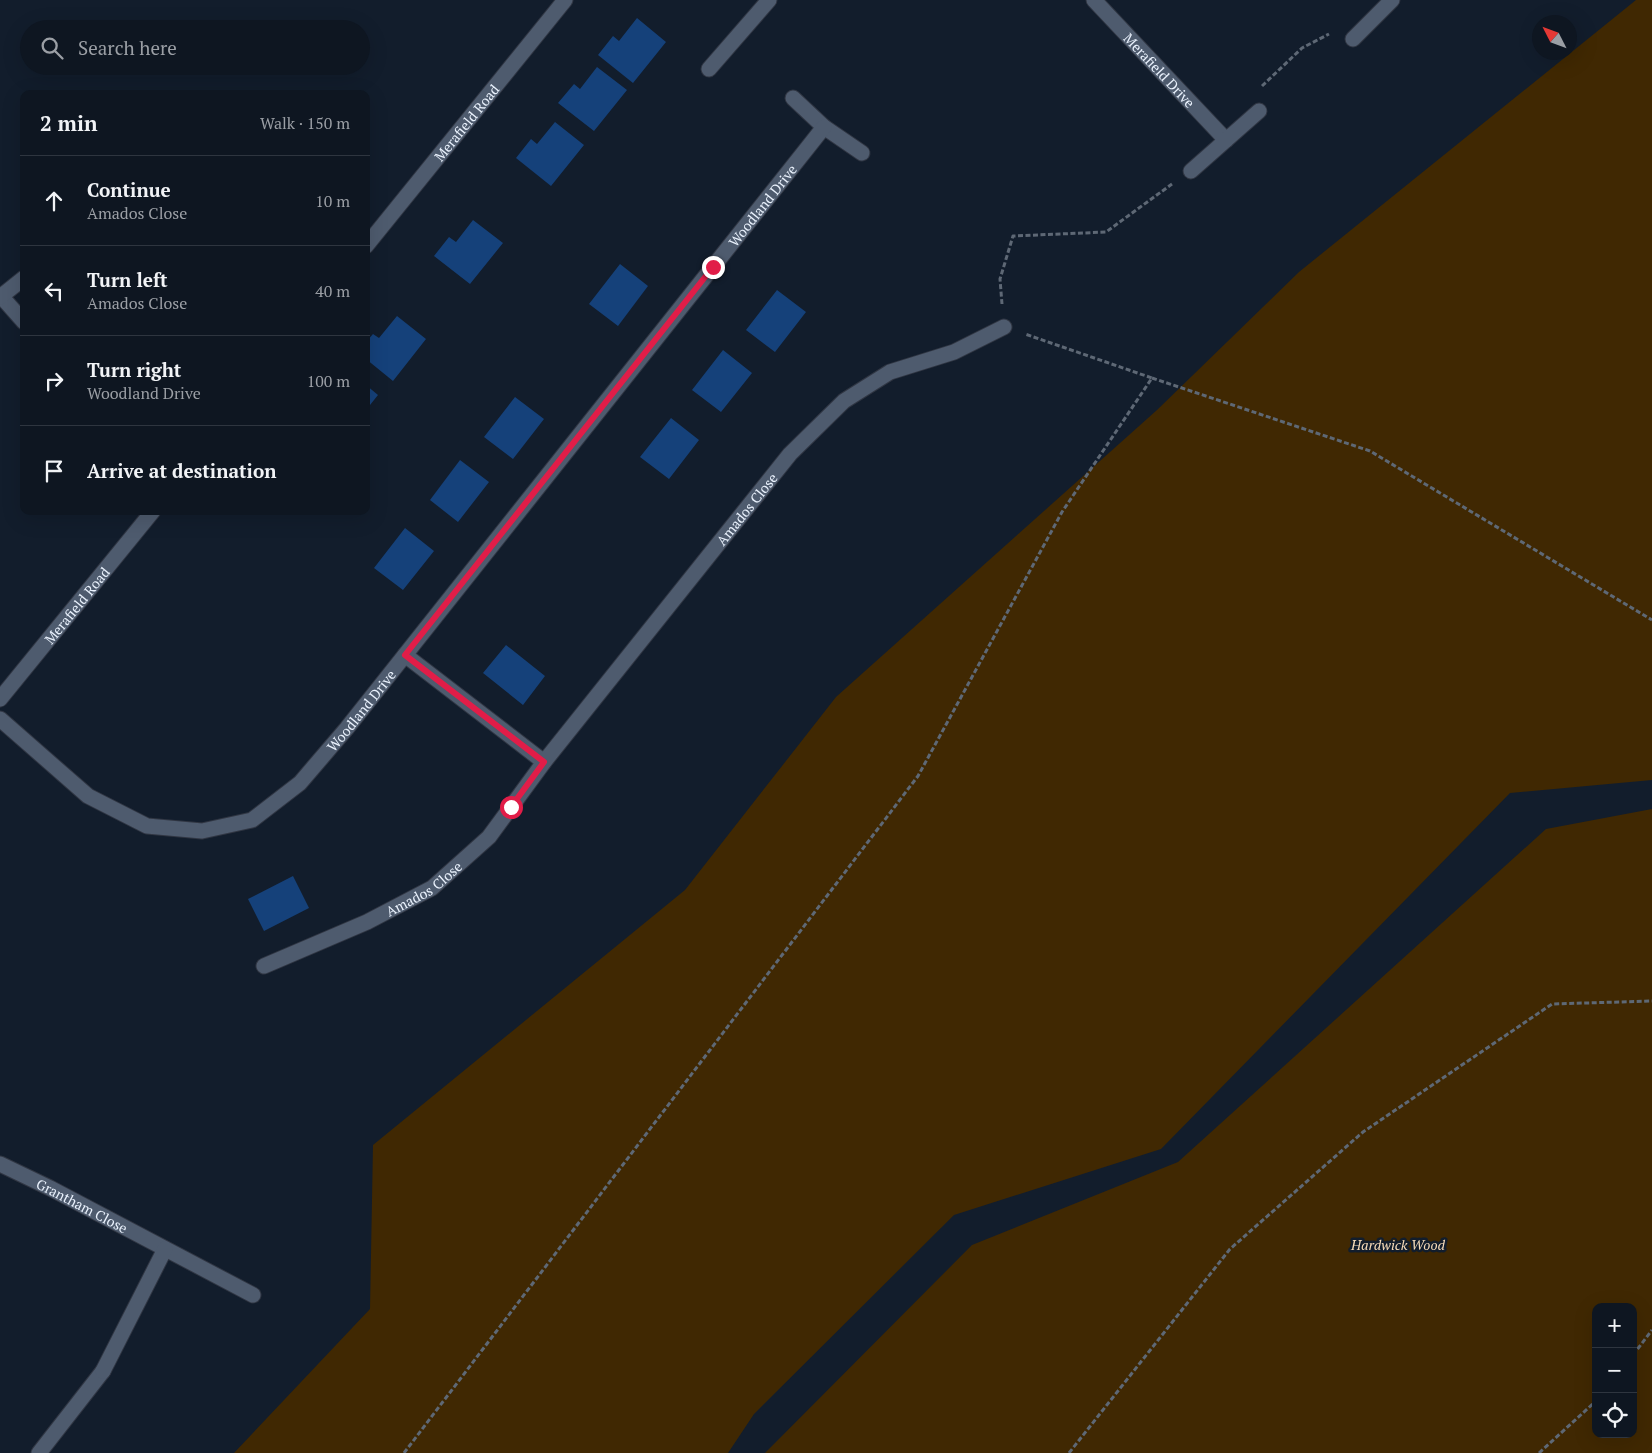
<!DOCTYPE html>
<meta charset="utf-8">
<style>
body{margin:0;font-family:"PT Serif",serif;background:#1c232e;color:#f1f3f6}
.controls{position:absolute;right:15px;bottom:15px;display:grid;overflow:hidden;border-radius:10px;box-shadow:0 5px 20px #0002}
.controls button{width:45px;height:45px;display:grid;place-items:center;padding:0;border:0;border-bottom:1px solid #2e353f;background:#0e1621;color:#f1f3f6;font:25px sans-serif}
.compass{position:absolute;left:1532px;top:15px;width:45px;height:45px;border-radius:50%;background:#0e1621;box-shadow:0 5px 20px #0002;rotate:312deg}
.stop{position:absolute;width:15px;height:15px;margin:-11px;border:4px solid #e11d48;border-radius:50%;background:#fff}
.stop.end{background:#e11d48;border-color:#fff;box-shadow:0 1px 5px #0008}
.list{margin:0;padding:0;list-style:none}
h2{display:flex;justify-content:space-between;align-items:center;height:65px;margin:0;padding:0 20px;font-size:21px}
h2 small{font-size:16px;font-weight:400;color:#9b9fa5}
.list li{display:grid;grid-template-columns:32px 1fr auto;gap:15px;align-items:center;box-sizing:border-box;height:90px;padding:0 20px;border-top:1px solid #2e353f}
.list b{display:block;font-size:19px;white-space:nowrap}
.list p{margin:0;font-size:16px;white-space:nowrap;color:#9b9fa5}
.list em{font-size:16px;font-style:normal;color:#9b9fa5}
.icon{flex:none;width:28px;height:28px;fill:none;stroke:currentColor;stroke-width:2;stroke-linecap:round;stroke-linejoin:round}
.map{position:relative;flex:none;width:1652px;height:1453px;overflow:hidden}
.search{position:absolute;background:#0e1621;box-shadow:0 5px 20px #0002;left:20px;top:20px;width:350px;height:55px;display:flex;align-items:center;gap:12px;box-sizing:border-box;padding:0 18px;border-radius:28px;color:#9b9fa5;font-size:19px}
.panel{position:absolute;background:#0e1621;box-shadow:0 5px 20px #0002;left:20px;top:90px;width:350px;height:425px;border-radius:10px}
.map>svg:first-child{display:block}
.green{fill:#402802;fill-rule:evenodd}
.building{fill:#15417a}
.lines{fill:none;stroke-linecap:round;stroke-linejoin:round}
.service-casing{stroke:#303643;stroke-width:17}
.minor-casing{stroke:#303643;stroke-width:17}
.path{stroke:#5e6875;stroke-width:3;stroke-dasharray:5 2.5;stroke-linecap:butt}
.service{stroke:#4e5b6e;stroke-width:15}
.minor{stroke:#4e5b6e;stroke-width:15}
.route{stroke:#e11d48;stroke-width:6}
.labels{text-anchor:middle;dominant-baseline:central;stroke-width:5;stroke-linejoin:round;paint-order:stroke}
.street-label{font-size:14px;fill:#eaf2fd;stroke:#121d2c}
.park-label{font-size:14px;font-style:italic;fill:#f7dcb9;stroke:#121d2c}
</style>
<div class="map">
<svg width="1652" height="1453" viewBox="0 0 1652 1453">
<rect width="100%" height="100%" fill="#121d2c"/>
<path class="green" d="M1636,0H1652V780L1510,793L1161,1149L954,1215L754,1414L728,1453H234L370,1309L373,1145L685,890L836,697L1157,410L1299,272Z
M1652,809V1453H765L972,1245L1178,1162L1546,829ZM1596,1307H1633V1434H1596Z"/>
<path class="building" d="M637,18L666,42L633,83L598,55L613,36L619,41Z
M597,67L627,90L594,131L558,103L574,84L580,89Z
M555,122L584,145L551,186L516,158L531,139L537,144Z
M473,220L503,243L470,284L434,256L449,237L456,242Z
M620,264L648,286L618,326L589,304Z
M777,290L806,312L775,352L746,330Z
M397,316L426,339L393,381L366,359V342L373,334L379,338Z
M723,350L752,373L721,412L692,390Z
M366,385L378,395L366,410Z
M515,397L544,419L513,459L484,437Z
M671,418L699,440L669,479L640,457Z
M460,460L489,482L458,522L430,500Z
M405,528L434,551L403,590L374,568Z
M506,645L545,676L523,705L483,673Z
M293,876L309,908L264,931L248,899Z"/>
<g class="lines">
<g class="service-casing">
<path id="service" d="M1353,39L1392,0
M709,69L769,0
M39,1453L103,1371"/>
</g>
<g class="minor-casing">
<g id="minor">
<path id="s1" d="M1094,0L1226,140"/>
<path d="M793,98L824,127L862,153"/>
<path d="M1191,171L1259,111"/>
<path id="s2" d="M366,246L565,0"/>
<path d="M1,296L24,322"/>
<path d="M0,297L24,278"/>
<path d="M405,655L544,762"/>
<path id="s3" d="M0,699L153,511"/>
<path id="s4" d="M0,719L88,796L147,826L202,831L252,820L300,783L347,728L824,127"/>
<path id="s5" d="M264,966L367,922L432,888L489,837L544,762L790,454L844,401L890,372L954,352L1004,327"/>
<path id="s6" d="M0,1164L50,1188L253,1295"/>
<path d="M103,1371L165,1249"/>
</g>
</g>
<path class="path" d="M1262,86L1302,48L1329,34
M1002,304L1000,279L1013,236L1106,232L1172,184
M1152,378L1370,451L1652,620
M1633,1355L1652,1330
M404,1453L918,776L1062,512L1152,378L1025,334
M1069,1453L1230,1249L1363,1132L1552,1004L1652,1001
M1539,1453L1596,1401"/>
<use href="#service" class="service"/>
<use href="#minor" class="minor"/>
</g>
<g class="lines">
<path class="route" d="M511,807L544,762L405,655L713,267"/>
</g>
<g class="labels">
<g class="street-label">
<text stroke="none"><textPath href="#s1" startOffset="96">Merafield Drive</textPath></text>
<text stroke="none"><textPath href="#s2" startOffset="159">Merafield Road</textPath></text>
<text stroke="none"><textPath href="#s4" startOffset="1090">Woodland Drive</textPath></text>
<text stroke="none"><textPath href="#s5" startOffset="679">Amados Close</textPath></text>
<text stroke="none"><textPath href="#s3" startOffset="121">Merafield Road</textPath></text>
<text stroke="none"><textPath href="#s4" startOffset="445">Woodland Drive</textPath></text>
<text stroke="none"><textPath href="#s5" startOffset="178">Amados Close</textPath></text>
<text stroke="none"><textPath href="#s6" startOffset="92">Grantham Close</textPath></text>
</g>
<g class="park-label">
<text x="1398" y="1244">Hardwick Wood</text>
</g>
</g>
</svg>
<div class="controls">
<button>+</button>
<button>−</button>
<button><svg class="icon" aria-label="locate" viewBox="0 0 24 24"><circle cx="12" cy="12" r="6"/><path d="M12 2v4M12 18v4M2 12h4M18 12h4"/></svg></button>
</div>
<svg class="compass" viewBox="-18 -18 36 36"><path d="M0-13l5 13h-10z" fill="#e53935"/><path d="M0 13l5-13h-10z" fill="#9b9fa5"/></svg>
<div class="stop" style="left:511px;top:807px"></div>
<div class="stop end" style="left:713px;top:267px"></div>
<div class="search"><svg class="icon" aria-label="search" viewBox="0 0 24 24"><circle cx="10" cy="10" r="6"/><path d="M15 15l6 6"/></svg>Search here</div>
<section class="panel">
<h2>2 min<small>Walk · 150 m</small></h2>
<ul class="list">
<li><svg class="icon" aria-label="ahead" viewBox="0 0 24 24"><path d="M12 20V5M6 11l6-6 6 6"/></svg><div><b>Continue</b><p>Amados Close</p></div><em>10 m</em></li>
<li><svg class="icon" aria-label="left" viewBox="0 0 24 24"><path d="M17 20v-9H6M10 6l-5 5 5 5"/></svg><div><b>Turn left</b><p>Amados Close</p></div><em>40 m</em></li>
<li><svg class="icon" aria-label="right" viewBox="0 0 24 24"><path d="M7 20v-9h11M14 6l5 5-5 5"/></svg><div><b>Turn right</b><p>Woodland Drive</p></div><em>100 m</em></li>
<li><svg class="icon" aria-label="arrive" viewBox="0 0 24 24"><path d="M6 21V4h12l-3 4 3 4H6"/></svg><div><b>Arrive at destination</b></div></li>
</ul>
</section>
</div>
